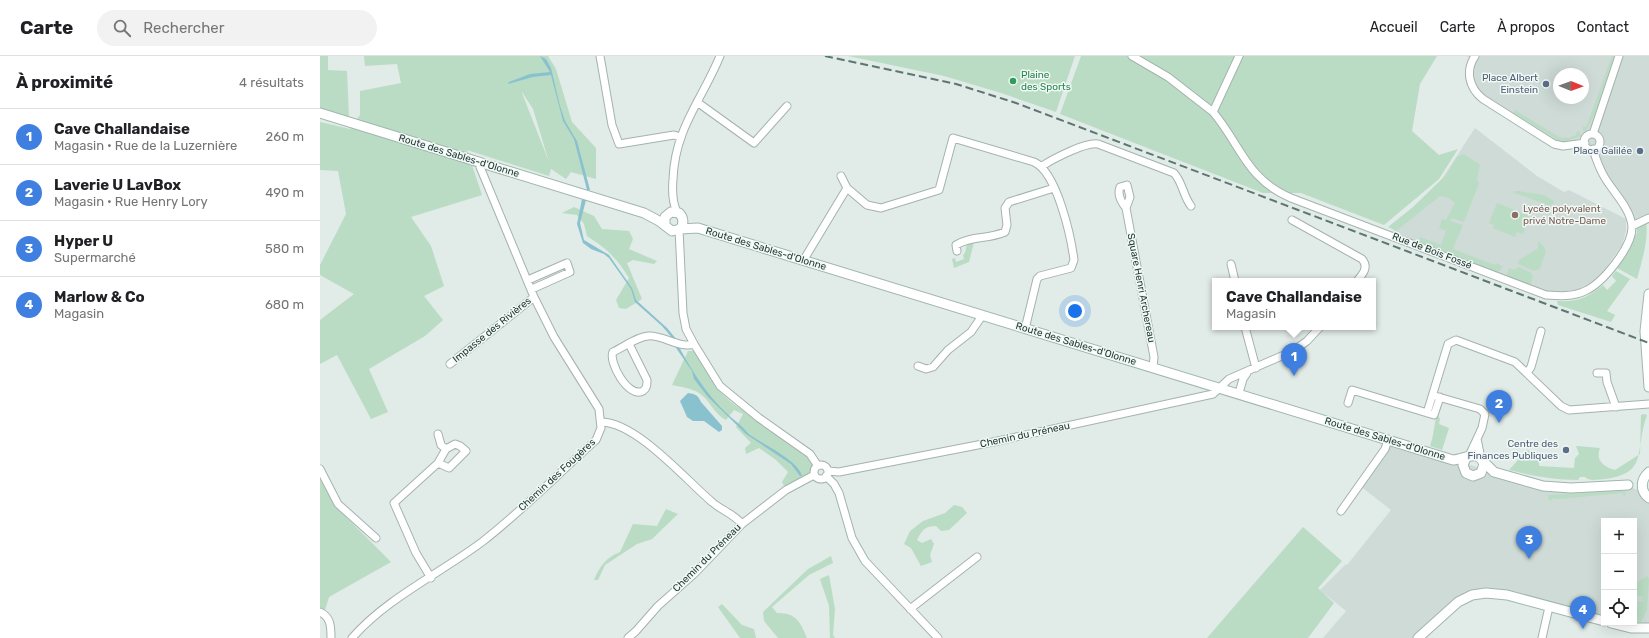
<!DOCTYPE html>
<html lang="fr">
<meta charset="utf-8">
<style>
body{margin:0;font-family:Rubik,sans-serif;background:#f2f2f2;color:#202124}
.controls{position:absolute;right:12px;bottom:12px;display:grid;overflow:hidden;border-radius:0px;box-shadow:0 4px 16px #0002}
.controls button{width:36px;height:36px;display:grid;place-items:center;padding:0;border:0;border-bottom:1px solid #e0e0e0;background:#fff;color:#202124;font:20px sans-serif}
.compass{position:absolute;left:1233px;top:12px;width:36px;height:36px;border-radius:50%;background:#fff;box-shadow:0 4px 16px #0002;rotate:91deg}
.you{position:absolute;left:755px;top:255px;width:14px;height:14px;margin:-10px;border:3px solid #fff;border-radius:50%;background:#1a73e8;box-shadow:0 0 0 6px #1a73e833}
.badge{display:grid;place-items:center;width:26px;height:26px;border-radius:50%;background:#ea580c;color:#fff;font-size:13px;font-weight:700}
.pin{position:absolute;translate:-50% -33px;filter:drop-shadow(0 1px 2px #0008)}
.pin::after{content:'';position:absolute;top:21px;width:14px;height:12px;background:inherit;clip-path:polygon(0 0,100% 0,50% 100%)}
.popup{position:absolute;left:892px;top:222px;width:164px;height:52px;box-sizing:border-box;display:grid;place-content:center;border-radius:0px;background:#fff;filter:drop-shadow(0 1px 3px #0005);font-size:13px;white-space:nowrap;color:#757577}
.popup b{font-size:15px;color:#202124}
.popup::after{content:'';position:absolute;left:50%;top:100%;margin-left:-8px;border:8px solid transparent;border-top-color:#fff}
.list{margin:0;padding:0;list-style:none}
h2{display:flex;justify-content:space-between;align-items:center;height:52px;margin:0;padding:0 16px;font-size:17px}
h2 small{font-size:13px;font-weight:400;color:#757577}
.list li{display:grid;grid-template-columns:26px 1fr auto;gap:12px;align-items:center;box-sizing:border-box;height:56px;padding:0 16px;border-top:1px solid #e0e0e0}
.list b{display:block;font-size:15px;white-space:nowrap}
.list p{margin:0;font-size:13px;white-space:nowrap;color:#757577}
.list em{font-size:13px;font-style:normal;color:#757577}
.icon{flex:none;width:22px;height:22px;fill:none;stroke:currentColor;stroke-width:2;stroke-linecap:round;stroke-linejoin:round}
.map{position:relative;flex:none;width:1329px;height:582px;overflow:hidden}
header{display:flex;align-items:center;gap:24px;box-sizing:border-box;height:56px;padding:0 20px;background:#fff;border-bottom:1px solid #e0e0e0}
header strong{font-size:19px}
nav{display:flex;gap:22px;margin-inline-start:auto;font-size:14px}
.search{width:280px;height:36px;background:#f2f2f2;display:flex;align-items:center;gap:10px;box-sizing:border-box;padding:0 14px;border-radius:22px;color:#757577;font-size:15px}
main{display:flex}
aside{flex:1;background:#fff}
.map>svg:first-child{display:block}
.built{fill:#cfdbd6;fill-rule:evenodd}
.green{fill:#badcc4;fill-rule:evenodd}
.water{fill:#8ac1cf}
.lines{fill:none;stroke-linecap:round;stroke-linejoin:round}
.street-casing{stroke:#a4b3ae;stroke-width:9}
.secondary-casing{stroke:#a0b6af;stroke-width:11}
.street{stroke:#fff;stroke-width:7}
.secondary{stroke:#fff;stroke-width:9}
.rail{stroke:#5c7771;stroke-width:2;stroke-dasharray:8 4;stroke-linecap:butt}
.leisure-dot{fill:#2e9e5b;stroke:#f1f8f5;stroke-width:1.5}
.service-dot{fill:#5c6f8a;stroke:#f1f8f5;stroke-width:1.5}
.education-dot{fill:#8d6e63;stroke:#f1f8f5;stroke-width:1.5}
.labels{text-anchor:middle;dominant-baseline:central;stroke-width:3;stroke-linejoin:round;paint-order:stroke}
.leisure-label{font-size:10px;fill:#27864d;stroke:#f1f8f5;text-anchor:start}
.service-label{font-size:10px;fill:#4e5e75;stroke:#f1f8f5;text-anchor:end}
.street-label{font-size:10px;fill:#223b35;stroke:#f1f8f5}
.education-label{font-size:10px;fill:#785e54;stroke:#f1f8f5;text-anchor:start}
</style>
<header>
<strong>Carte</strong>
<div class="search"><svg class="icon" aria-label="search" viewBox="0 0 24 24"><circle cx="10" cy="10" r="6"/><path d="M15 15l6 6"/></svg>Rechercher</div>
<nav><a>Accueil</a><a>Carte</a><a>À propos</a><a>Contact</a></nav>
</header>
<main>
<aside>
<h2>À proximité<small>4 résultats</small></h2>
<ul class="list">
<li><span class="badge" style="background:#3f7fe0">1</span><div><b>Cave Challandaise</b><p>Magasin · Rue de la Luzernière</p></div><em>260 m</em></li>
<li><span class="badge" style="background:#3f7fe0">2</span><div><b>Laverie U LavBox</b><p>Magasin · Rue Henry Lory</p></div><em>490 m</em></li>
<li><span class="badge" style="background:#3f7fe0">3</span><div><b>Hyper U</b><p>Supermarché</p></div><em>580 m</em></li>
<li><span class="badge" style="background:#3f7fe0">4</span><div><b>Marlow &amp; Co</b><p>Magasin</p></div><em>680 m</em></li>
</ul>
</aside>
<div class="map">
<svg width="1329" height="582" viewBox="0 0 1329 582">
<rect width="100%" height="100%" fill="#e1ebe7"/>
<path class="built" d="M1146,0H1329V160L1309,171L1306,157L1263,89L1234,92L1155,42L1146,27V12L1150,2ZM1239,18H1263V42H1239Z
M1155,72L1217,120L1244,136L1249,134L1306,163V175L1302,189L1282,217L1273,225L1260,232L1245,237L1227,235L1072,176L1109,149L1118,129Z
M1068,384L1213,428L1310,431L1323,436L1329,442V572L1291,567H1314V465H1284V565L1179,537L1148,541L1098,582H1003L1026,555L1000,534L1026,508L1027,509L1071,454L1039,429Z"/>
<path class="green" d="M0,0H8V14L27,15L29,62L0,53Z
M44,0H228L236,13L252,66L276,92V123L251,116L246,123L231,113L229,120L147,94L162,139L91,161L111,190L124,230L104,240L123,264L105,280L49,313L68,356L51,363L17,299L0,308V264L34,238L0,219V209L26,158L18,115L0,114V66L30,73L40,59V35L81,27L77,8L45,10ZM202,36L213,53L229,106L202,37Z
M528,0H755L736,56L681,37L624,20Z
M761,0H1117L1100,28L1092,75L1119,99L1138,93L1119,123L1064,169L981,137H943L740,58Z
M1292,0H1294L1274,60L1266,75H1263V70L1265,71L1267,69Z
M1195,54L1239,81L1248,82L1256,79L1257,76L1259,75L1261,80L1246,85L1238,84L1193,57Z
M1144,98L1160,109L1157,123L1159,128L1144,166L1132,162L1130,165L1143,169L1133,193L1175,209L1177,207L1183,211L1177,217L1099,188L1100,181L1121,189L1126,175L1119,172L1122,163L1126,164L1135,147L1129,142L1120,140L1076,175L1068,171L1093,151L1126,119L1137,101Z
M1198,135L1224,139L1234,145L1233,148L1226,151L1225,148L1192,136Z
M1177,147L1209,160L1203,178L1197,176L1195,181L1173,172L1174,169L1169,167Z
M254,151L274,160L282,173L309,175L313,183L309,193L337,205L334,208L313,204L307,207L322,243L306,253L299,252L296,244L309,222C296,201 287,193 267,180L264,168L257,159L242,157Z
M1326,165C1329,182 1322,205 1317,223L1297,212L1317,177V171Z
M1218,185L1224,191L1226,196L1220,212L1214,215L1197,207C1202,200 1212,198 1218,192Z
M654,186L649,206L634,212L632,203L635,202L636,206L644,203L643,199C647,196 645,191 648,187Z
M1199,211L1211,217L1213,220L1211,228L1207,229L1188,221L1187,218L1189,212L1194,214Z
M1296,215L1310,223L1287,255L1295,259L1291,266L1238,249L1237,245C1258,246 1267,242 1283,229L1287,234L1296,225L1292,220Z
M368,295H374L398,334L411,346L499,410V415L464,430L462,426L468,416L456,404L439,392L426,398L425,392L431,387L416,371L423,358L414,354L406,364C394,358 390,344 379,337C371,332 361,331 352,329Z
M1117,358L1120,363L1119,368L1129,372L1122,394L1110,390C1114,379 1114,369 1117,358Z
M1324,358L1327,359C1314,396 1329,417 1285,423C1279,423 1270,426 1265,421H1260L1258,424C1234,424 1213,420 1189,414L1207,394L1219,399V410L1254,412L1255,402L1259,398L1256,390L1280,392C1275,405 1284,411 1295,414L1320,398L1321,359Z
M0,417L18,453L71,506L9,541L3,561L0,560Z
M1300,435L1306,436L1304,441L1303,437L1239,443L1233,442L1231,445L1228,443V439Z
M634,449L642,451L647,457L629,474L621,475L616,470C605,470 602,474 597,484L602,487L611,483L614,488L610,499L612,506L601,510L591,492L584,488L590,475L603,465L625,457Z
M346,453L358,458L332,483L317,488L285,509L278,524H274C280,509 286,502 300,496L313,468L337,470Z
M983,471L1022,505L998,532L1014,547L988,582H887Z
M511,500L513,507L489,519L452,551L457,557C476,557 480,565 487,582H489H458L444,565L443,556L488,513Z
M509,519L515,553L513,579L515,582H510L509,550L500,523Z
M1327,520L1329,523L1327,554L1321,566L1314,567V553L1318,551L1317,545L1322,546L1323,541L1315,539L1314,541V528Z
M402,548L422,569L434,573L436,582H420L398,551Z"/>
<path class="water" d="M220,0L226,3L231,12L240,50L245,65L257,85L270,134H267L254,83L243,65L231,19L213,21L188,28L189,26L210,18L230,16Z
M262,143L266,144L260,167L264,184L289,199L312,232L316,244L347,272L357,284H354L342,270L315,246L311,233L289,202L284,198L271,193L263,187L257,168Z
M354,289H358C374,319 392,347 419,368C423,371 426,376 430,379C443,388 479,405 482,420H480L471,408L426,378L388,341L374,323L372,315Z
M368,337C375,338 378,339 381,346L402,370V374L399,376L384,365H373L367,361L360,345Z"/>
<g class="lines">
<g class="street-casing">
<path id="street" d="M280,0L292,69L299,88L354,79L360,81
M812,0L848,21L893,56
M919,0L893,56C921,89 926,123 971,142L1226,239C1240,240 1252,241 1265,235C1283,227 1313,190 1312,170C1310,152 1294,137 1285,122C1280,114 1276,103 1273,93
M1155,0C1145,15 1149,32 1163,43L1234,88L1243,90L1265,87
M377,46L434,87L467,50
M1273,78L1299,0
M1264 86a8 8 0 1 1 16 0a8 8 0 1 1-16 0Z
M722,110C733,103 765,86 778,88L854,117C863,127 863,140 871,150
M521,120L527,132
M806,152L810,141L807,129L800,131C797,139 801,146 806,152L834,301L833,312
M357,156C352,146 352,135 353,123C355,72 382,44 400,0
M972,164L1042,203C1049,211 1043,218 1037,225
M1312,170L1329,162
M359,173L363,257L366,273L374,288L400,330L439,362L490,398L498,410
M637,195L636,189C653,179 666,184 685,176L687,169L685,152L689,146L734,132
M483,205L527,132L547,149L561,152L619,134L633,82L714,106C737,116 751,181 754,204L751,212L720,220L717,223L705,273
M911,208L915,225
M208,224L247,207L250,216L212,233
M925,271L936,312
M309,288L327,324C327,329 327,332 323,335C308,343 288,305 293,296C304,291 316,281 328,280C341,278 360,293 374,288
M130,308L214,241
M598,310L606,313L613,311L628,294L651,276L662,260
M1207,317L1211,311L1221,275
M1277,317H1286L1287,326L1296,351
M919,337L923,323L927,317
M1115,340L1160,353L1165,358L1162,372L1149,400
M1028,347L1032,334L1114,359L1120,341
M1107,357L1128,288L1136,284L1195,306L1241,350L1249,354L1329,348
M282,366C317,367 366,424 392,446C401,454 414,458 422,468
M118,378L121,389L126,393
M1157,383L1161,402
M494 416a7 7 0 1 1 14 0a7 7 0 1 1-14 0Z
M0,413L18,448L56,482
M508,415L519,416L673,386L893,338L909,323L973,295L987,285L1000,271
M506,420L514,428L519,437L532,482L545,505L618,582
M1021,455L1065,393L1068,384
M111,522L96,497L74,447L118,407L126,393L135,388L140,390L146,395L129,412L118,407
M590,553L657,501
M0,556C11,561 11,571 11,582
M32,582C67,542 119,518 162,486C202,455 238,418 276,384L281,372L279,353L234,281L214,241L160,111L161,107
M308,582L316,575L338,550L374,518L422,468L466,434L494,419
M1222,582L1229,551"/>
</g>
<g class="secondary-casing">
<path id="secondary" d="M0,57L324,157L339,165L352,175L360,173C364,168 364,162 359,157L351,156L345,161V168
M360,173L378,172L1133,404C1145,403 1158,393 1164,408L1161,417L1153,420L1146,417L1143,409L1146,402
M1329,238L1325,275L1329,331
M1163,405L1174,416L1223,430L1251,432L1308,429
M1329,416C1320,424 1320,435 1329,442
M1291,567L1311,572H1329
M1098,582L1138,546L1152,539L1166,537L1187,539L1284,565"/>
</g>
<use href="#street" class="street"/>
<use href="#secondary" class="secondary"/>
<path class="rail" d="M505,0L636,28L696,47L1329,287"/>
</g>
<circle class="leisure-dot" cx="693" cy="25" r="4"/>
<g class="service-dot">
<circle cx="1226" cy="28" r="4"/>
<circle cx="1320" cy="95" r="4"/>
<circle cx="1246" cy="394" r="4"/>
</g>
<circle class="education-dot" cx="1195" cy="159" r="4"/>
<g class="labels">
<g class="leisure-label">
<text x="701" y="19">Plaine<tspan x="701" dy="12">des Sports</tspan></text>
</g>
<g class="service-label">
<text x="1218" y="22">Place Albert<tspan x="1218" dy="12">Einstein</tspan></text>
<text x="1312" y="95">Place Galilée</text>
<text x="1238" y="388">Centre des<tspan x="1238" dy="12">Finances Publiques</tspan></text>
</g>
<g class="street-label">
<text transform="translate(139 100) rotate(17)">Route des Sables-d'Olonne</text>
<text transform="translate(446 193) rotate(17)">Route des Sables-d'Olonne</text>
<text transform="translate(1112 195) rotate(21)">Rue de Bois Fossé</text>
<text transform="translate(821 232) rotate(79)">Square Henri Archereau</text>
<text transform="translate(172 274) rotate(-39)">Impasse des Rivières</text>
<text transform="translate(756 288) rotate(17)">Route des Sables-d'Olonne</text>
<text transform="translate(705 379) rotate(-12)">Chemin du Préneau</text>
<text transform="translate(1065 383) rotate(17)">Route des Sables-d'Olonne</text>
<text transform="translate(237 419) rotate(-43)">Chemin des Fougères</text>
<text transform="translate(387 502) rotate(-45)">Chemin du Préneau</text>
</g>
<g class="education-label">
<text x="1203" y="153">Lycée polyvalent<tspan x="1203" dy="12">privé Notre-Dame</tspan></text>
</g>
</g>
</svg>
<div class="controls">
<button>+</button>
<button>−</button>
<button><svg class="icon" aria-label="locate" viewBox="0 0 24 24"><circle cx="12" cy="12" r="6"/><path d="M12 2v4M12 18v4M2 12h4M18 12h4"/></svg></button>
</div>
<svg class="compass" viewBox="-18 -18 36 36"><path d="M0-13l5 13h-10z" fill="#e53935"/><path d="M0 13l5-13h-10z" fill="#757577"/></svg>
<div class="you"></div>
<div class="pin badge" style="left:974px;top:320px;background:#3f7fe0">1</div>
<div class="popup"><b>Cave Challandaise</b>Magasin</div>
<div class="pin badge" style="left:1179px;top:367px;background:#3f7fe0">2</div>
<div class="pin badge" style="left:1209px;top:503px;background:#3f7fe0">3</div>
<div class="pin badge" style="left:1263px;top:573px;background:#3f7fe0">4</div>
</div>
</main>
